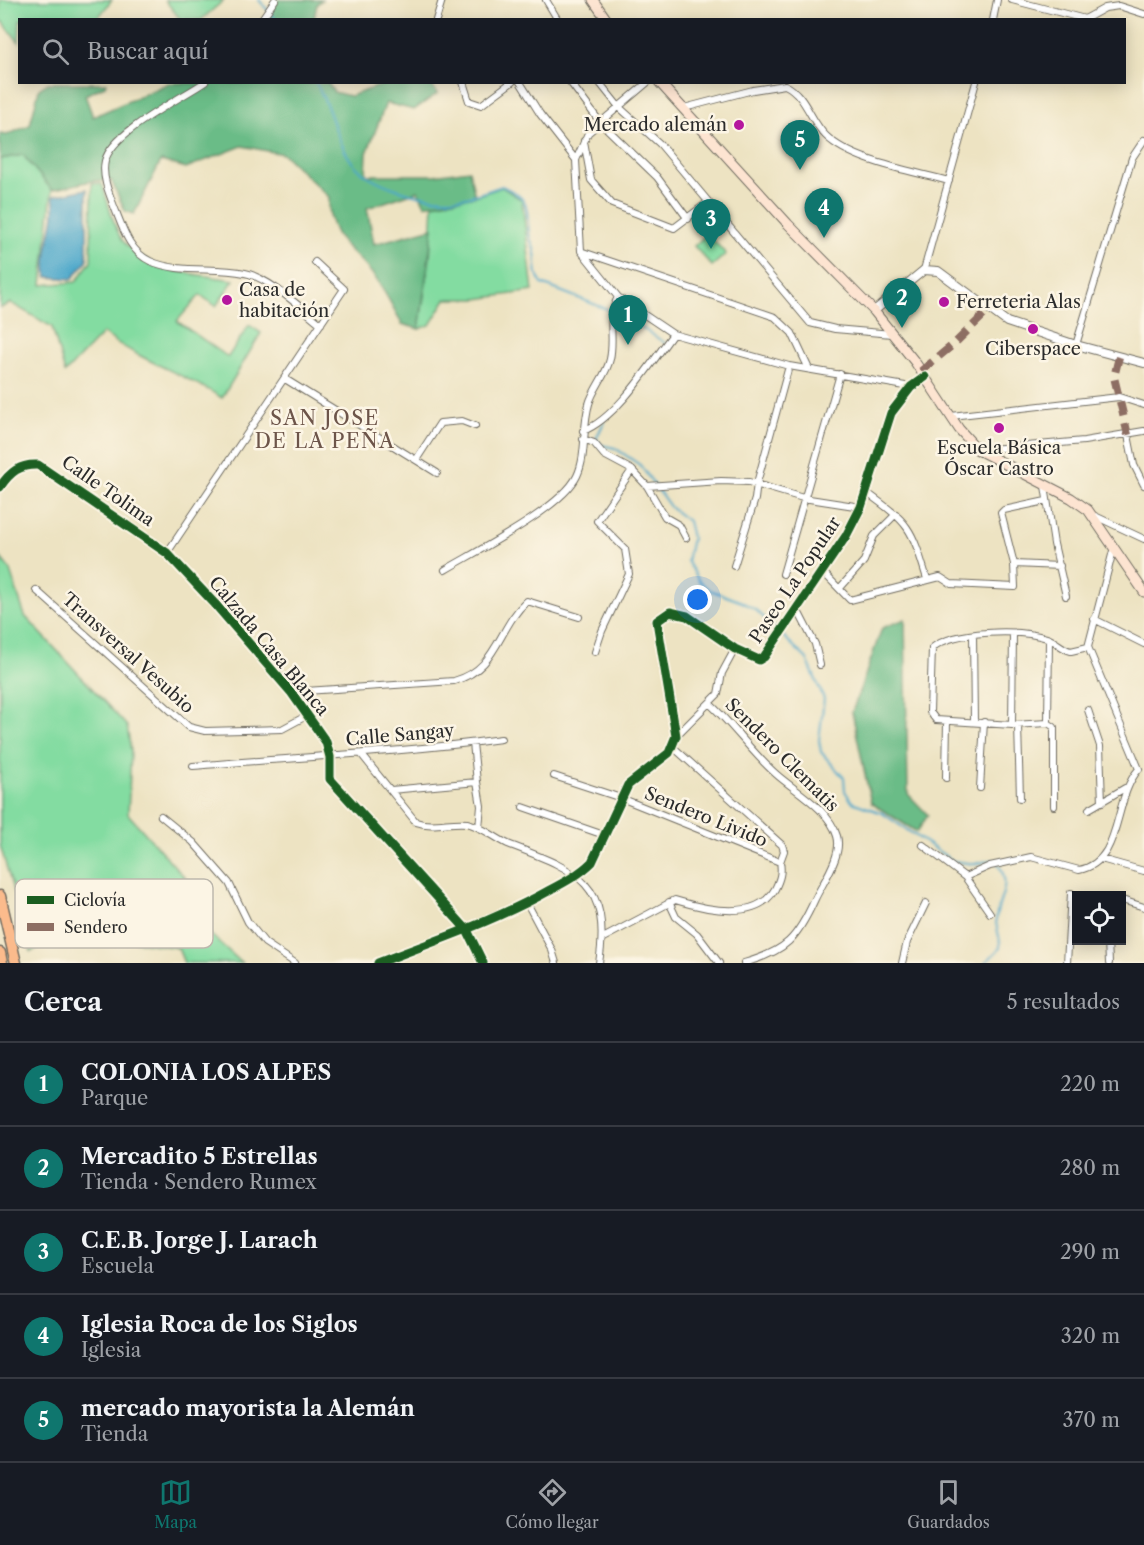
<!DOCTYPE html>
<html lang="es">
<meta charset="utf-8">
<style>
body{margin:0;font-family:"Libre Caslon Text",serif;background:#242831;color:#f1f3f6}
.controls{position:absolute;right:18px;bottom:18px;display:grid;overflow:hidden;border-radius:0px;box-shadow:0 3px 15px #0003}
.controls button{width:54px;height:54px;display:grid;place-items:center;padding:0;border:0;border-bottom:2px solid #363941;background:#171b24;color:#f1f3f6;font:30px sans-serif}
.you{position:absolute;left:698px;top:600px;width:21px;height:21px;margin:-15px;border:4px solid #fff;border-radius:50%;background:#1a73e8;box-shadow:0 0 0 9px #1a73e833}
.badge{display:grid;place-items:center;width:39px;height:39px;border-radius:50%;background:#0f766e;color:#fff;font-size:20px;font-weight:700}
.pin{position:absolute;translate:-50% -50px;filter:drop-shadow(0 2px 3px #0008)}
.pin::after{content:'';position:absolute;top:32px;width:21px;height:18px;background:inherit;clip-path:polygon(0 0,100% 0,50% 100%)}
.list{margin:0;padding:0;list-style:none}
h2{display:flex;justify-content:space-between;align-items:center;height:78px;margin:0;padding:0 24px;font-size:26px}
h2 small{font-size:20px;font-weight:400;color:#9ea1a6}
.list li{display:grid;grid-template-columns:39px 1fr auto;gap:18px;align-items:center;box-sizing:border-box;height:84px;padding:0 24px;border-top:2px solid #363941}
.list b{display:block;font-size:22px;white-space:nowrap}
.list p{margin:0;font-size:20px;white-space:nowrap;color:#9ea1a6}
.list em{font-size:20px;font-style:normal;color:#9ea1a6}
.icon{flex:none;width:33px;height:33px;fill:none;stroke:currentColor;stroke-width:2;stroke-linecap:round;stroke-linejoin:round}
.map{position:relative;flex:none;width:1144px;height:963px;overflow:hidden}
.search{position:absolute;background:#171b24;box-shadow:0 3px 15px #0003;left:18px;right:18px;top:18px;height:66px;display:flex;align-items:center;gap:15px;box-sizing:border-box;padding:0 21px;border-radius:0px;color:#9ea1a6;font-size:22px}
.sheet{height:498px;background:#171b24}
nav{display:flex;justify-content:space-around;align-items:center;box-sizing:border-box;height:84px;border-top:2px solid #363941;background:#171b24;font-size:16px;color:#9ea1a6}
nav a{display:grid;justify-items:center;gap:3px}
nav .on{color:#0f766e}
.map>svg:first-child{display:block}
.green{fill:#83dca1;stroke:#578466;stroke-width:1.5}
.forest{fill:#6abc87;stroke:#4a7459;stroke-width:1.5}
.water{fill:#4ba7ca;stroke:#3b697a;stroke-width:1.5}
.lines{fill:none;stroke-linecap:round;stroke-linejoin:round}
.stream{stroke:#4ba7ca;stroke-width:2}
.minor-casing{stroke:#6f6b60;stroke-width:8}
.tertiary-casing{stroke:#6f6b60;stroke-width:10}
.secondary-casing{stroke:#6f6b60;stroke-width:11}
.primary-casing{stroke:#6f6b60;stroke-width:13}
.minor{stroke:#fff;stroke-width:6}
.tertiary{stroke:#fff;stroke-width:8}
.secondary{stroke:#fde4d1;stroke-width:9}
.primary{stroke:#fbbb8c;stroke-width:10}
.quiet{stroke:#8d6e63;stroke-width:8;stroke-dasharray:15 8;stroke-linecap:butt}
.cycleway-casing{stroke:#fcf5e5;stroke-width:13}
.cycleway{stroke:#1b5e20;stroke-width:9}
.poi-dot{fill:#b5179e;stroke:#fcf5e5;stroke-width:2}
.labels{text-anchor:middle;dominant-baseline:central;stroke-width:5;stroke-linejoin:round;paint-order:stroke}
.poi-label{font-size:18px;fill:#2b2b2b;stroke:#fcf5e5;text-anchor:start}
.street-label{font-size:18px;fill:#2b2b2b;stroke:#fcf5e5}
.neighbourhood-label{font-size:20px;letter-spacing:1.5px;fill:#6d554a;stroke:#fcf5e5}
.key{fill:#fcf5e5;stroke:#bdb8ad;stroke-width:1.5}
.key-label{font-size:16px;fill:#2b2b2b}
</style>
<div class="map">
<svg width="1144" height="963" viewBox="0 0 1144 963">
<rect width="100%" height="100%" fill="#fcf5e5"/>
<filter id="ink" filterUnits="userSpaceOnUse"><feTurbulence type="fractalNoise" baseFrequency=".0167" numOctaves="2"/><feDisplacementMap in="SourceGraphic" scale="12" xChannelSelector="R" yChannelSelector="G"/><feConvolveMatrix kernelMatrix="1 2 1 2 8 2 1 2 1" color-interpolation-filters="sRGB"/></filter>
<filter id="wash" filterUnits="userSpaceOnUse"><feTurbulence type="fractalNoise" baseFrequency=".008" numOctaves="4" result="noise"/><feDisplacementMap in="SourceGraphic" scale="24" xChannelSelector="R" yChannelSelector="G"/><feGaussianBlur stdDeviation="1.35" result="paint"/><feColorMatrix in="noise" values="0 0 0 0 0 0 0 0 0 0 0 0 0 0 0 0 0 1.4 0 .05"/><feComposite in="paint" operator="in"/></filter>
<g filter="url(#wash)">
<rect width="100%" height="100%" fill="#ede3c2"/>
<path class="green" d="M0,0H112L97,19L20,20L19,42L0,19Z
M165,0H224L201,20L180,19Z
M23,155L52,190L42,285L76,282L91,261L92,183L102,184C107,198 114,230 123,241C150,273 195,274 234,280L216,306L200,295L177,321L228,357L249,325L261,333L222,398C184,374 139,360 103,333L65,373L52,327L11,303L0,308V159Z
M502,187L522,200L533,291L477,299H446L430,325L419,329L430,258L433,204L475,196Z
M707,234L726,254L712,266L694,246Z
M0,557L9,568L25,616L127,726L131,751L128,814L186,879L210,934L242,963H184L178,948L68,931L31,952L0,845Z"/>
<path class="forest" d="M278,0H322L317,4L314,19L265,20Z
M48,83H106L105,86L85,95L93,117L169,83H328L334,92L350,96L388,83H429L438,93L414,110L386,103L367,153L366,175H434L469,170L475,196L425,205L418,191L367,208L374,244L433,228L419,329L402,324C394,309 386,293 376,279C354,247 327,244 329,197L283,154L242,146L186,168L161,161L134,214L125,211L111,180L91,181L52,190L23,155L0,159V134L7,135L30,125L39,89Z
M905,619L908,794L928,815L917,832L871,803L852,712L882,628Z"/>
<path class="water" d="M87,189V261L72,279L47,277C42,245 59,221 53,196Z"/>
<g class="lines">
<path class="stream" d="M259,0L276,20
M315,82C331,106 335,139 352,162C368,184 421,199 448,199C466,199 485,192 502,186C531,199 526,206 529,234C530,241 534,246 535,253C537,265 534,273 542,284L622,315L665,343
M657,361L667,348
M604,422L596,439L601,445L615,448L640,465L671,508L688,521L692,538L687,561L700,582L710,590L742,602L756,610L807,659L824,699L819,740L821,752L844,778L845,791L852,802L882,813L953,861L975,864L991,860C997,861 998,863 1001,869C1011,888 997,900 996,920C996,929 1001,938 1000,948L985,963"/>
</g>
</g>
<g filter="url(#ink)">
<g class="lines">
<g class="minor-casing">
<path id="minor" d="M546,0L558,20
M1012,0L1085,19L1105,8L1119,6L1144,14
M261,20L275,0
M436,20L442,0
M993,20L997,0
M205,82C180,99 112,132 105,161C101,178 111,198 117,214C124,232 131,252 150,261C179,274 214,266 245,273C269,278 301,308 321,324
M463,82L469,101L481,105L512,82
M520,82L540,114L576,160
M570,82L600,122L657,177L688,219
M599,82L619,107L660,144L810,323L835,329L892,334
M648,82L588,133L576,160L581,251L618,297L673,334L789,366L911,387
M684,108L753,90L785,85C806,95 810,121 826,136C853,162 913,171 949,181
M584,141L591,180L612,204L674,228L707,203
M583,252L775,317L792,333L809,369
M924,270L976,82
M1076,345L1132,158L1144,140
M285,379L437,473
M951,416L1119,397L1144,405
M583,431C617,418 651,363 673,334
M1128,435L1134,465L1144,485
M583,439L594,443L604,455L632,470L647,486L665,517L679,525L686,538
M979,450L1084,441L1144,431
M416,460L440,423L462,421L475,426
M647,486L721,481L749,482L803,498L861,507
M1045,486L1054,544L1066,596
M0,487C10,472 20,464 38,465L167,553L215,604L291,692L326,742L330,757V779L467,930L483,963
M866,492C910,524 911,526 927,579
M1093,515L1144,539
M167,553L344,289L315,262
M1014,564L1060,566
M734,566L755,499L757,483L789,366
M445,570C477,551 562,508 577,476C587,455 582,427 589,404C593,389 607,374 610,359C615,336 606,320 618,297
M822,571L850,600L940,577L951,584L1015,587L1014,564L1001,513L1004,510L1046,501
M783,574L840,374
M840,588L864,561L874,536L896,514
M36,590L189,727L205,731L282,729L308,715
M797,609L815,644L820,665
M1094,619L1144,644
M973,635L974,722
M1049,639L1048,723L1054,727V806
M1088,647L1139,769
M595,652L602,631L629,574L625,549L597,521L632,470
M291,692L454,681C498,669 497,628 527,601L579,617
M710,704C734,726 752,753 776,774C795,791 829,809 837,836C843,855 823,882 815,899C797,939 786,951 744,963
M1088,710L1100,746L1102,802
M1048,723L1012,725L936,720L930,712L932,648C954,630 1020,629 1047,638C1056,641 1062,649 1071,651L1088,647L1114,547
M1012,725L1013,633
M1018,725L1020,798
M676,736L718,694L722,673L735,649
M672,746L782,845L784,851L780,862
M362,755L416,822C433,828 450,821 467,823C481,826 495,838 508,844C575,870 612,881 599,963
M193,766C296,757 399,753 501,739
M554,776L621,798L780,862
M946,778L947,721
M477,782L481,806L479,828
M980,788L984,722
M391,790L477,782L473,743
M523,807L604,835
M1089,809L1125,788
M161,816L193,842L229,883L248,922L265,943L295,963
M923,845L965,877L990,866L1031,857L1079,870C1124,861 1112,799 1139,769
M1101,859L1144,871
M965,877L990,913
M1122,900L1144,907
M669,902L676,917L697,934L719,963
M527,903L552,950L556,963
M603,938L675,900C704,909 757,922 775,889C780,879 782,872 780,862
M1108,940L1109,963
M378,963C437,940 495,921 550,890C565,882 580,874 592,862L628,785L669,753L676,736L657,621L670,612L687,616L735,649L759,660L764,657L846,536L861,507L891,413L911,387L925,377
M902,963L907,942L926,903
M1067,963L1071,893"/>
</g>
<g class="tertiary-casing">
<path id="tertiary" d="M874,311L924,270L938,271L1007,322L1076,345L1144,363"/>
</g>
<g class="secondary-casing">
<path id="secondary" d="M593,0L607,20
M659,82L788,224L874,311L915,362L959,429L978,450L1071,498L1088,510L1144,592"/>
</g>
<g class="primary-casing">
<path id="primary" d="M0,896L16,963
M0,953L2,963"/>
</g>
<use href="#minor" class="minor"/>
<use href="#tertiary" class="tertiary"/>
<use href="#secondary" class="secondary"/>
<use href="#primary" class="primary"/>
<path class="quiet" d="M1119,357L1114,377L1128,435
M921,371L954,344L989,310"/>
<g class="cycleway-casing">
<path id="cycleway" d="M0,487C10,472 20,464 38,465L167,553L215,604L291,692L326,742L330,757V779L467,930L483,963
M378,963C437,940 495,921 550,890C565,882 580,874 592,862L628,785L669,753L676,736L657,621L670,612L687,616L735,649L759,660L764,657L846,536L861,507L891,413L911,387L925,377"/>
</g>
<use href="#cycleway" class="cycleway"/>
</g>
</g>
<g class="poi-dot">
<circle cx="739" cy="125" r="6"/>
<circle cx="227" cy="300" r="6"/>
<circle cx="944" cy="302" r="6"/>
<circle cx="1033" cy="329" r="6"/>
<circle cx="999" cy="428" r="6"/>
</g>
<g class="labels">
<g class="poi-label">
<text x="727" y="125" text-anchor="end">Mercado alemán</text>
<text x="239" y="290">Casa de<tspan x="239" dy="21">habitación</tspan></text>
<text x="956" y="302">Ferreteria Alas</text>
<text x="1033" y="349" text-anchor="middle">Ciberspace</text>
<text x="999" y="448" text-anchor="middle">Escuela Básica<tspan x="999" dy="21">Óscar Castro</tspan></text>
</g>
<g class="street-label">
<text transform="translate(108 491) rotate(35)">Calle Tolima</text>
<text transform="translate(795 580) rotate(-56)">Paseo La Popular</text>
<text transform="translate(269 646) rotate(50)">Calzada Casa Blanca</text>
<text transform="translate(128 653) rotate(42)">Transversal Vesubio</text>
<text transform="translate(400 735) rotate(-5)">Calle Sangay</text>
<text transform="translate(782 755) rotate(45)">Sendero Clematis</text>
<text transform="translate(706 817) rotate(22)">Sendero Livido</text>
</g>
<g class="neighbourhood-label">
<text x="325" y="418">SAN JOSE<tspan x="325" dy="23">DE LA PEÑA</tspan></text>
</g>
</g>
<rect x="15" y="879" width="198" height="69" rx="9" class="key"/>
<rect x="27" y="896" width="27" height="8" fill="#1b5e20"/>
<rect x="27" y="923" width="27" height="8" fill="#8d6e63"/>
<g class="key-label">
<text x="64" y="906">Ciclovía</text>
<text x="64" y="933">Sendero</text>
</g>
</svg>
<div class="controls">
<button><svg class="icon" aria-label="locate" viewBox="0 0 24 24"><circle cx="12" cy="12" r="6"/><path d="M12 2v4M12 18v4M2 12h4M18 12h4"/></svg></button>
</div>
<div class="you"></div>
<div class="pin badge" style="left:628px;top:345px">1</div>
<div class="pin badge" style="left:902px;top:328px">2</div>
<div class="pin badge" style="left:711px;top:249px">3</div>
<div class="pin badge" style="left:824px;top:238px">4</div>
<div class="pin badge" style="left:800px;top:170px">5</div>
<div class="search"><svg class="icon" aria-label="search" viewBox="0 0 24 24"><circle cx="10" cy="10" r="6"/><path d="M15 15l6 6"/></svg>Buscar aquí</div>
</div>
<section class="sheet">
<h2>Cerca<small>5 resultados</small></h2>
<ul class="list">
<li><span class="badge">1</span><div><b>COLONIA LOS ALPES</b><p>Parque</p></div><em>220 m</em></li>
<li><span class="badge">2</span><div><b>Mercadito 5 Estrellas</b><p>Tienda · Sendero Rumex</p></div><em>280 m</em></li>
<li><span class="badge">3</span><div><b>C.E.B. Jorge J. Larach</b><p>Escuela</p></div><em>290 m</em></li>
<li><span class="badge">4</span><div><b>Iglesia Roca de los Siglos</b><p>Iglesia</p></div><em>320 m</em></li>
<li><span class="badge">5</span><div><b>mercado mayorista la Alemán</b><p>Tienda</p></div><em>370 m</em></li>
</ul>
</section>
<nav>
<a class="on"><svg class="icon" aria-label="map" viewBox="0 0 24 24"><path d="M3 6l6-2 6 2 6-2v14l-6 2-6-2-6 2zM9 4v14M15 6v14"/></svg>Mapa</a>
<a><svg class="icon" aria-label="directions" viewBox="0 0 24 24"><path d="M12 3l9 9-9 9-9-9zM9 14v-3h6M13 9l2 2-2 2"/></svg>Cómo llegar</a>
<a><svg class="icon" aria-label="saved" viewBox="0 0 24 24"><path d="M7 4h10v16l-5-4-5 4z"/></svg>Guardados</a>
</nav>
